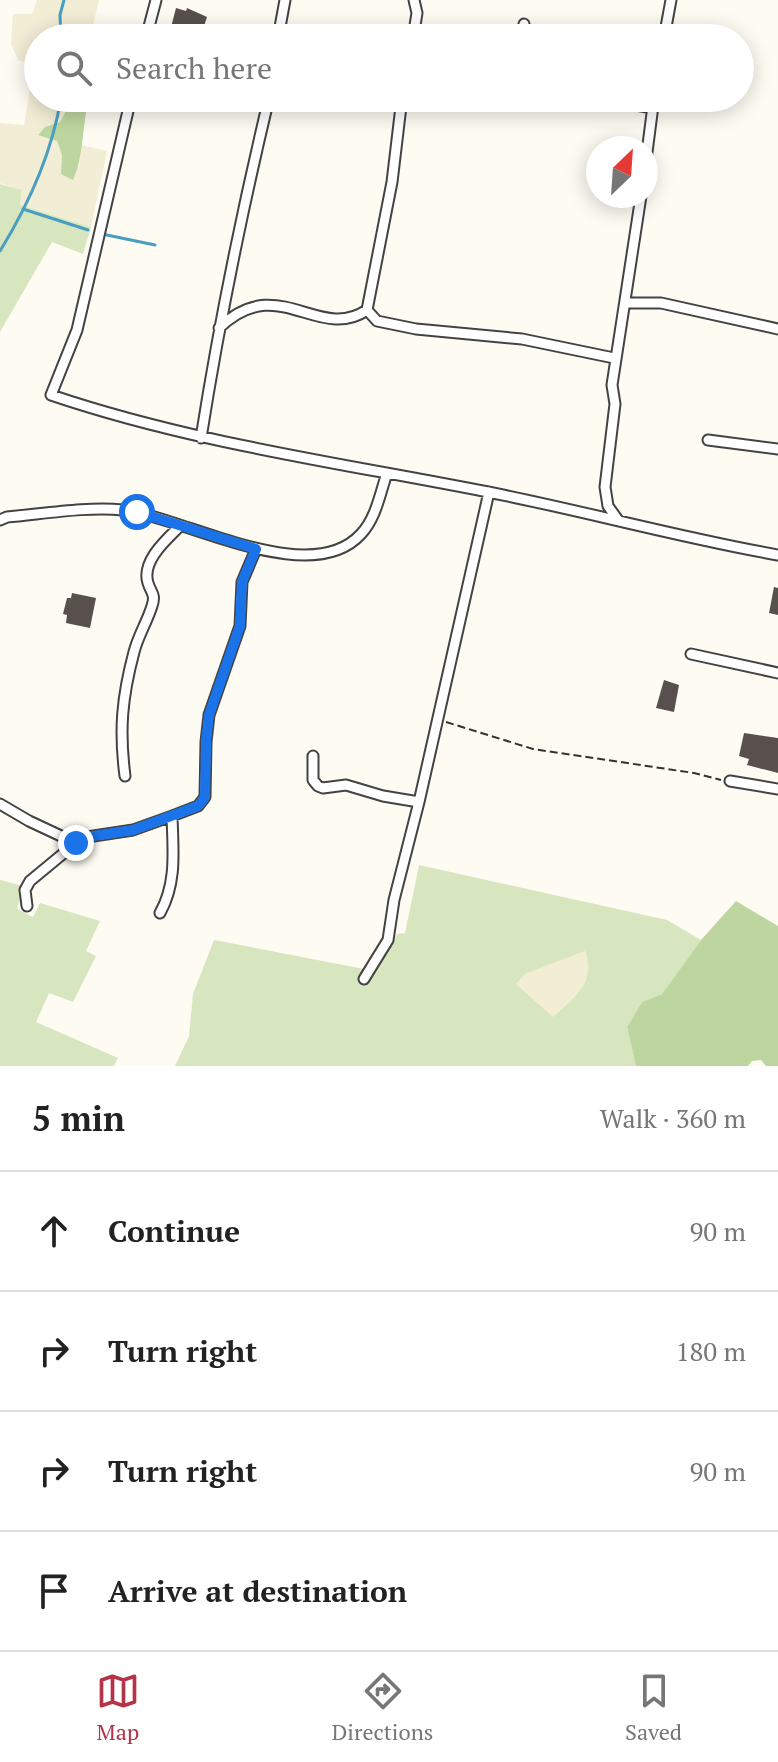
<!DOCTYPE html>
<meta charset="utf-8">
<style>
body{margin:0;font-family:"PT Serif",serif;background:#f6f6f6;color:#222}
.compass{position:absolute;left:586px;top:136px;width:72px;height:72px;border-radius:50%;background:#fff;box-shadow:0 4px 20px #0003;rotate:25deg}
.stop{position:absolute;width:24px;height:24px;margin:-18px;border:6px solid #1a73e8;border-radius:50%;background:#fff}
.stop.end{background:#1a73e8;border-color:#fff;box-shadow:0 2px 8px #0008}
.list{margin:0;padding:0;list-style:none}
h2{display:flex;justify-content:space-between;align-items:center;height:104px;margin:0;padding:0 32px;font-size:34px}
h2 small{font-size:26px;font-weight:400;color:#767676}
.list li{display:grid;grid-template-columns:52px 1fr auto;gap:24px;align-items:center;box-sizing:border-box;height:120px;padding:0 32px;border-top:2px solid #e0e0e0}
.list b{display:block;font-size:30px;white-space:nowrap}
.list em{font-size:26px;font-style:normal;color:#767676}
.icon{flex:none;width:44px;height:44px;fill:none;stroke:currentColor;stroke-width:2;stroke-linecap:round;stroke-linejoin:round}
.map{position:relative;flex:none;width:778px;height:1066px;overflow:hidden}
.search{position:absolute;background:#fff;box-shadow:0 4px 20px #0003;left:24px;right:24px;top:24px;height:88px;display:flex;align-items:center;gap:20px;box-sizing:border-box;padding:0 28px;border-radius:44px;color:#767676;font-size:30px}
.sheet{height:584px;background:#fff}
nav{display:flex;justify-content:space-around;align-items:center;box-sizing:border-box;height:112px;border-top:2px solid #e0e0e0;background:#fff;font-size:22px;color:#767676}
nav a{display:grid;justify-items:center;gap:4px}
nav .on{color:#b43346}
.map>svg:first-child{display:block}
.farmland{fill:#f2edd5}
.green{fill:#d7e6bf;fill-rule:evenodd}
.forest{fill:#bdd6a0}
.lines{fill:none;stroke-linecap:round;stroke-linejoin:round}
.stream{stroke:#499ec2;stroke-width:3}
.building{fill:#57504d}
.street-casing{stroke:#434343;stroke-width:13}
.path{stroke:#323232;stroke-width:2;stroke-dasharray:8 4;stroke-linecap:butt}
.street{stroke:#fff;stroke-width:9}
.route{stroke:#1a73e8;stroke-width:10}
</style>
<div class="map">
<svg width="778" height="1066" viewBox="0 0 778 1066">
<rect width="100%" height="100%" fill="#fefbf3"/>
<path class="farmland" d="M37,0H99L90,38H38V98H60L66,111L60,122L45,127L39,134L57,141L62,155L79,167L80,145L107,151L91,227L20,205V190L0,183V123L24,125L34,66L18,60L11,44L13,14H32Z
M585,951L590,967L583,990L553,1018L516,984L525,974Z"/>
<path class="green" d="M0,184L21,190L20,205L91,227L83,254L52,242L0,332Z
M419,865L667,920L701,940L662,994L642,1002L627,1027L636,1066H175L189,1036L193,994L214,940L364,969L379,945L393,942L397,934L405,933ZM585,951C597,982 574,998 553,1017L516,984L525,974Z
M0,880L23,886L17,909L33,917L40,903L100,921L86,951L96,956L73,1002L49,993L36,1022L118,1058L114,1066H0Z"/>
<path class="forest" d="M60,98H89C82,124 84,157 73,180L61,174L62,155L57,141L38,135L45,127L60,122L66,111Z
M736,901L778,926V1066H766L761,1060L752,1061L748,1066H636L627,1027L642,1002L662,994L701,940Z"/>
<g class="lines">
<path class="stream" d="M61,38L60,15L64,0
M23,209L88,230
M102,234L155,245
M0,251C29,204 52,153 61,98"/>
</g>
<path class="building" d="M176,8L186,11L187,8L207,17L200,38H173L175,33L170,31Z
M774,587L778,588V615L769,613Z
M72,593L96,598L90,628L66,623L67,615L63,614L67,598H71Z
M664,680L679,685L674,712L656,708Z
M744,733L778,738V773L747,765L749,759L739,756Z"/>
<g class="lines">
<g class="street-casing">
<path id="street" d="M146,38L156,0
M278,38L285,0
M413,38L417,13L414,0
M521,38L524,24
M664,38L671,0
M131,98L77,330L51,395C193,443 341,463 488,492C585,511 681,538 778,555
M595,98L653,108
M646,160L654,98
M626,303H661L778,329
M367,310L377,321L416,329L522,339L614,358
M219,328C278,271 318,343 367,310L392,182L402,98
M201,438C219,324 242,211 269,98
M708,440L778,449
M0,520L7,517C42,514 89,506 123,510C184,517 310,590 361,534C376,518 380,494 387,473
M618,520L608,506L605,487L615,404L612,385L641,196
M691,654L778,673
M313,756V780L318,786L323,788L346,785L383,796L419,802L489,492
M125,776C119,730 122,697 134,652C138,636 147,622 152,606C156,594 151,593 148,583C141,561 167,539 180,526
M730,781L778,789
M0,804L29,821L76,843
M27,906L25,890L30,881L76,843L87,837L133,830L172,816
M160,913C177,883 173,850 172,816L198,806L205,797L206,742L209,715L240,626L242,582L256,549
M364,979L388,940L394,900L419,802"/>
</g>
<path class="path" d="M446,722L533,749L694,773L721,780"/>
<use href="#street" class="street"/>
</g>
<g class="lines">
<path class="route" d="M76,843L87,837L133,830L198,806L205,797L206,742L209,715L240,626L242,582L256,549L137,512"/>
</g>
</svg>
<svg class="compass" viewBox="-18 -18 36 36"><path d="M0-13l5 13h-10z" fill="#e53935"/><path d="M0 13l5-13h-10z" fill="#767676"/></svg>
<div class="stop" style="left:137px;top:512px"></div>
<div class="stop end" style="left:76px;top:843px"></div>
<div class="search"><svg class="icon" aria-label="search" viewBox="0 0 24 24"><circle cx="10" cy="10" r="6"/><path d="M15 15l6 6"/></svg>Search here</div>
</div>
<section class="sheet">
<h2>5 min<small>Walk · 360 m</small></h2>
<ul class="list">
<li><svg class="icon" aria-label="ahead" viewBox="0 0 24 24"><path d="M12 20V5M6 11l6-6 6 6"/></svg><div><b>Continue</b></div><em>90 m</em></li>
<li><svg class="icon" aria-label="right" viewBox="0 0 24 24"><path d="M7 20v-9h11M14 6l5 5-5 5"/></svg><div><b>Turn right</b></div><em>180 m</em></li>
<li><svg class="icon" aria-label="right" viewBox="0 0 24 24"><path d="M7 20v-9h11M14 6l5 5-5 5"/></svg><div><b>Turn right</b></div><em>90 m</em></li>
<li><svg class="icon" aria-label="arrive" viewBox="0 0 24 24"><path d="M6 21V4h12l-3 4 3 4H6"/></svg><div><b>Arrive at destination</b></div></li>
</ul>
</section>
<nav>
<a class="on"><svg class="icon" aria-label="map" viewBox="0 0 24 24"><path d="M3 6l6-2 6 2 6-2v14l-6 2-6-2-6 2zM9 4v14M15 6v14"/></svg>Map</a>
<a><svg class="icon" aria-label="directions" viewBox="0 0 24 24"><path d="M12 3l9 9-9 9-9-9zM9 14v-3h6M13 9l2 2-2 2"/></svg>Directions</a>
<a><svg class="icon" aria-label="saved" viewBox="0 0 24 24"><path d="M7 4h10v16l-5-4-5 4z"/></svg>Saved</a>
</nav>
